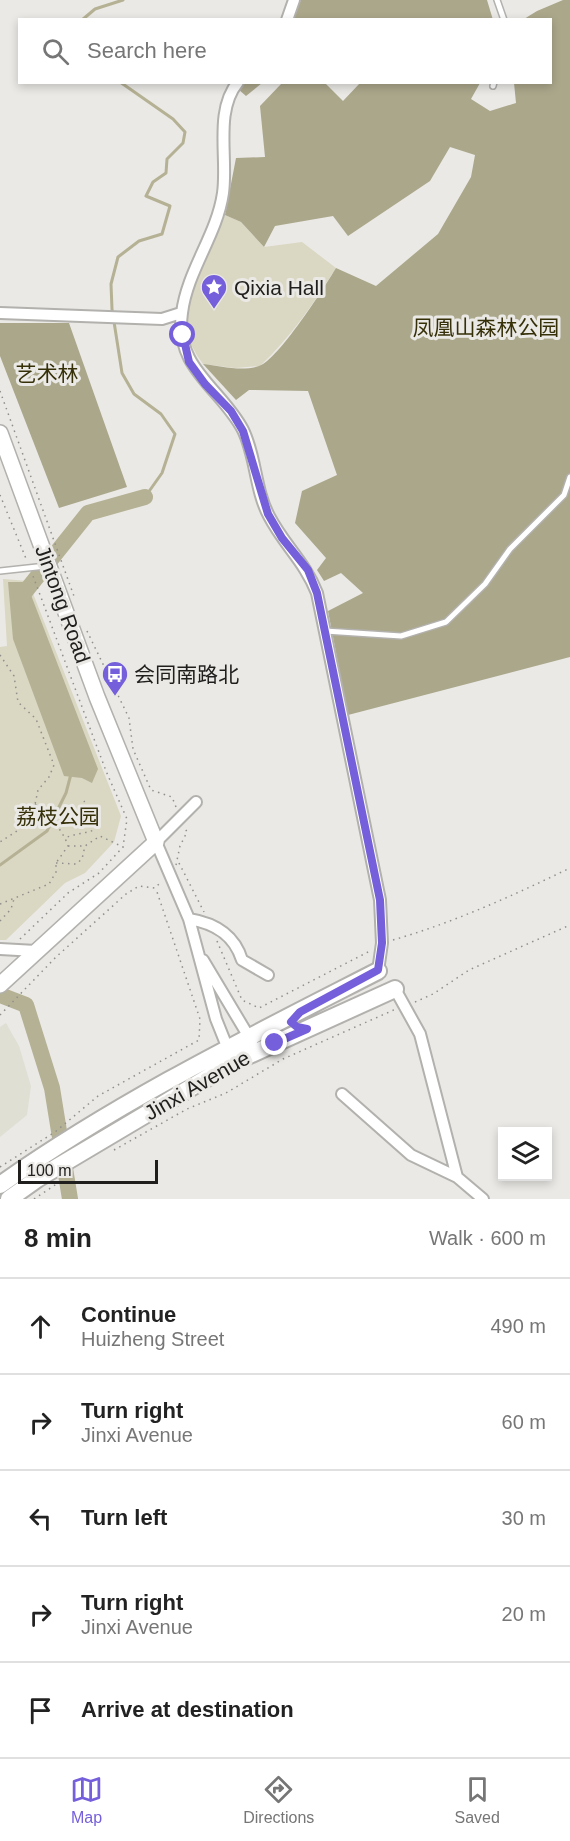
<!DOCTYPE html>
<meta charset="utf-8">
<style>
body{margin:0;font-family:Helvetica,"Noto Sans SC",sans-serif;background:#f6f6f6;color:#222}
.controls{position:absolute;right:18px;bottom:18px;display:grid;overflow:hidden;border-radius:0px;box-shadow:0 3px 9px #0003}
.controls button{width:54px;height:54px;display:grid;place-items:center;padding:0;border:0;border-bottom:2px solid #e0e0e0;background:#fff;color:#222;font:30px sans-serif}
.scale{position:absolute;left:18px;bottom:15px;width:140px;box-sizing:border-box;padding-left:6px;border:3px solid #201f1e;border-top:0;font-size:16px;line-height:21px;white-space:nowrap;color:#201f1e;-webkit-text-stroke:4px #eae9e5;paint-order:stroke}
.stop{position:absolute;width:18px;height:18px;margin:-14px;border:4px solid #765fda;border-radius:50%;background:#fff}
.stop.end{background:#765fda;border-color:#fff;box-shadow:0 2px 6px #0008}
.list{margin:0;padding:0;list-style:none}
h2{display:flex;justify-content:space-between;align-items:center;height:78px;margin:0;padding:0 24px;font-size:26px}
h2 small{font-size:20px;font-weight:400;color:#767676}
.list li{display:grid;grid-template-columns:39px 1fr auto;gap:18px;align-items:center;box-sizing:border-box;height:96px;padding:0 24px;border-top:2px solid #e0e0e0}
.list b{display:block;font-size:22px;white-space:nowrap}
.list p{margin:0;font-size:20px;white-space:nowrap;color:#767676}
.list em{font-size:20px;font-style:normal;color:#767676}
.icon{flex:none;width:33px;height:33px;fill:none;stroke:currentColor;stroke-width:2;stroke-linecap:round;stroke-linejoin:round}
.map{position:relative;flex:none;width:570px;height:1199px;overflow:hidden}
.search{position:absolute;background:#fff;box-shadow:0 3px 9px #0003;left:18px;right:18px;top:18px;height:66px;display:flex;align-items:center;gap:15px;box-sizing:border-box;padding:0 21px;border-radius:0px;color:#767676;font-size:22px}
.sheet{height:558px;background:#fff}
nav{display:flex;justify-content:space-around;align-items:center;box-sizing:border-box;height:84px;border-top:2px solid #e0e0e0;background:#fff;font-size:16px;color:#767676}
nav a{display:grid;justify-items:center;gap:3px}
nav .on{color:#765fda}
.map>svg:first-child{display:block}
.built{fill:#e0dfd3}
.green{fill:#dad7c3}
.forest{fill:#aba78b}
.water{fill:#b5b194}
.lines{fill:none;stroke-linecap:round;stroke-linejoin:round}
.stream{stroke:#b5b194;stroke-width:3}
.river{stroke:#b5b194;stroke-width:16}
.lane-casing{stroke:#b2b1ad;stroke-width:8}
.street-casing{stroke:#b2b1ad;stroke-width:14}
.secondary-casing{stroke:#b2b1ad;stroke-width:18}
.primary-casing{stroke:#b2b1ad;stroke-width:20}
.path{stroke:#908f8c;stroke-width:1.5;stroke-dasharray:1.5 4.5;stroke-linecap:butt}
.lane{stroke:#fff;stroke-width:5}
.street{stroke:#fff;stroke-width:10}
.secondary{stroke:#fff;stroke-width:15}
.primary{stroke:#fff;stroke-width:16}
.route{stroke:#765fda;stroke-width:8}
.labels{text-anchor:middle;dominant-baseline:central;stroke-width:6;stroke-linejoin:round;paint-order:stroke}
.poi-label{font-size:21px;fill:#201f1e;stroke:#eae9e5;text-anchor:start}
.park-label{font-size:21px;fill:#363009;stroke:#eae9e5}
.street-label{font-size:21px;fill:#201f1e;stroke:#eae9e5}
</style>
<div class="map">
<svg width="570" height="1199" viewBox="0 0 570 1199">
<rect width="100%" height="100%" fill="#eae9e5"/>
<path class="built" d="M6,1023L19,1046L31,1086L27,1115L0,1137V1027Z"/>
<path class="green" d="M225,215L241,222L264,247L302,242L336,268C314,303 290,338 260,366L235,368L203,364C195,353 187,340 187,326C186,294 213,245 225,215Z
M3,579L28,581L121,816L114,842L85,873L65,883L6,940H0V647L7,646Z"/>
<path class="forest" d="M301,0H487L493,20H291Z
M563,0H570V657L348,715L328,611L363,593L341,573L324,581L317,570L326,558L295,523L302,491L337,475L308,391L249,390L236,400L203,364C220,366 242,372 259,366C278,360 324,288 336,268L376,286L438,234L471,177L475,155L450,147L430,181L348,236L333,216L275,226L264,247L241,222L225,215L236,158L265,157L260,106L282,83H325L343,101L360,83H480L471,99L490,111L516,103L514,83L550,82V20L524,19L537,11Z
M244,83H262L246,96L238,89Z
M0,323H69L127,487L59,508L0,356Z"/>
<path class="water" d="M8,582H26L98,769L92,783L82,778L64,776L13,639Z"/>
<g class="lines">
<path class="stream" d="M82,20L95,9L123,0
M120,82L173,119L185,132L183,143L167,159L166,173L153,182L146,196L170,206L162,234L139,241L118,257L111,284L112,309L122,373L134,394L161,414L175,434L162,473L145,497
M0,865L47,831L66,793L71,774"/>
<path class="river" d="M22,607L21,597L88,513L145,497
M0,995L26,1005L52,1088L70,1199"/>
<g class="lane-casing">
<path id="lane" d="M497,0L504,20
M493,86L494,82
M0,571L46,566
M325,631L401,636L446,622L485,584L510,549L564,495L570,477"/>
</g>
<g class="street-casing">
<path id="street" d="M287,20L294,0
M238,82C214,111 228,158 223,193C217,235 187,271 182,313C174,368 221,388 243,430C256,456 255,490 269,516C284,545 305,562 317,593L380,900L382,943L378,971
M0,313L162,319L181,313
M196,802L156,842L189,919L216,1019L230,1054
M189,919C214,923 234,934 242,960L268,975
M0,949L36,951
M203,960L252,1042
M395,989L420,1034L457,1177
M342,1094L411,1155L457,1177L483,1199"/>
</g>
<g class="secondary-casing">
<path id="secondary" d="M0,433L97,697L156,842L0,985"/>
</g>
<g class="primary-casing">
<path id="primary" d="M0,1185C119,1101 249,1037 378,971
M9,1199L37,1179L234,1062L395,989"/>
</g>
<path class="path" d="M0,391L75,599
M0,495L27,561
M87,631L129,718L133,749L151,790L172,797L176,807
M0,655L14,676L18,702L36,719L54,765L49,777L38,790L33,814L23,827L0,842
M35,804L50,814L65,838
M68,846H84
M56,863L76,864L82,859L85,846L100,836L123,847L125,851
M179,863L204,912
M176,865L180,846L187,832L185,828
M0,904L49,884L56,872V863L68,846L65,838C76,833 86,834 96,829V819L84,801
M0,921L11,909L14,899
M20,939L68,893L99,873L123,847L127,819L106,771L33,576
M393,940C455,922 512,896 570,868
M217,941L242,1000L259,1008L370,951
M415,1002L433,994L469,970L570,925
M0,1015L56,957L126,894L139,886L155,888L161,882
M114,1150L187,1109L226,1093L283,1059L396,1009
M0,1167L55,1132L98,1096L199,1040L200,1019L156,889
M34,1199L58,1183"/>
<use href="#lane" class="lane"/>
<use href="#street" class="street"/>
<use href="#secondary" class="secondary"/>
<use href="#primary" class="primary"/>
</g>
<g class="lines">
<path class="route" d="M183,335L189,362L205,384L231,411L243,431L268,514L282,538L308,570L317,593L380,900L382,943L378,970L300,1012L291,1022L297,1027L307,1029L275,1043"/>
</g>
<defs>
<g id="sight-pin" transform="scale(1.35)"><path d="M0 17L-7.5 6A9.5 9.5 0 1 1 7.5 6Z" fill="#765fda" stroke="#eae9e5"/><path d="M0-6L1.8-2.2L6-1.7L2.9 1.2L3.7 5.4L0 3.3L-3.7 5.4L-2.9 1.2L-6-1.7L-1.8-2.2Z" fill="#fff"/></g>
<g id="bus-pin" transform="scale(1.35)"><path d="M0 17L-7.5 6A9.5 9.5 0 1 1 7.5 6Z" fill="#765fda" stroke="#eae9e5"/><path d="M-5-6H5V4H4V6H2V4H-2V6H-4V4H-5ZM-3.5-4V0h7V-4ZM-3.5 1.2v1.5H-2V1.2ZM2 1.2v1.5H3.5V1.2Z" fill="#fff"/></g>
</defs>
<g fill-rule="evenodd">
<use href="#sight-pin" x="214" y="287"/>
<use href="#bus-pin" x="115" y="674"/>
</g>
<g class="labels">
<g class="poi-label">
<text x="234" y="287">Qixia Hall</text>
<text x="134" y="674">会同南路北</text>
</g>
<g class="park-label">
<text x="486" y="327">凤凰山森林公园</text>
<text x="47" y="373">艺术林</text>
<text x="58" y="816">荔枝公园</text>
</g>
<g class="street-label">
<text transform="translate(63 604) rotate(70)">Jintong Road</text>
<text transform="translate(197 1085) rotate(-30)">Jinxi Avenue</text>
</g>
</g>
</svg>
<div class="controls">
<button><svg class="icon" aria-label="layers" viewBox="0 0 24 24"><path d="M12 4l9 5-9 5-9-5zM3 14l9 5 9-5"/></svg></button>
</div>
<div class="scale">100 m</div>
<div class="stop" style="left:183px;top:335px"></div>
<div class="stop end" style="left:275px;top:1043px"></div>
<div class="search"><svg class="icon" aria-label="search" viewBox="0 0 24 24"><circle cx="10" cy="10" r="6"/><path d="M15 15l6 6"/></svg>Search here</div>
</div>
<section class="sheet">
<h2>8 min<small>Walk · 600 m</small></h2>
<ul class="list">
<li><svg class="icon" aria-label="ahead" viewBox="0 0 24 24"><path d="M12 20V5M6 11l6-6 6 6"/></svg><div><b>Continue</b><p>Huizheng Street</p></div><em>490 m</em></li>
<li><svg class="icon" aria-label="right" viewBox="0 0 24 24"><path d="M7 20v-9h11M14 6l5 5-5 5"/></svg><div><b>Turn right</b><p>Jinxi Avenue</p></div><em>60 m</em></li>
<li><svg class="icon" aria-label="left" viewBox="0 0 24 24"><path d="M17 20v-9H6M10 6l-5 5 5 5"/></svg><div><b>Turn left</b></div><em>30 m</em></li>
<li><svg class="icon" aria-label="right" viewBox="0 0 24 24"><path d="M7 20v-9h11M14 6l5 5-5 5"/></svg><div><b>Turn right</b><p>Jinxi Avenue</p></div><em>20 m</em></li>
<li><svg class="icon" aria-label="arrive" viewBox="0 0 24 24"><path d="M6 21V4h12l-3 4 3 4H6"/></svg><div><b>Arrive at destination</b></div></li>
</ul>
</section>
<nav>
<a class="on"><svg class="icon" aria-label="map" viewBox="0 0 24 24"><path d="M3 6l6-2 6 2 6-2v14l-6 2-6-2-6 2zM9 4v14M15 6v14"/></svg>Map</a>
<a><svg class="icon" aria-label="directions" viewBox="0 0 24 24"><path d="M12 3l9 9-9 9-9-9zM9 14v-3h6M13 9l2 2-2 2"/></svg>Directions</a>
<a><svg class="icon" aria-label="saved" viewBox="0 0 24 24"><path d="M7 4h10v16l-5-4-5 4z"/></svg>Saved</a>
</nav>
